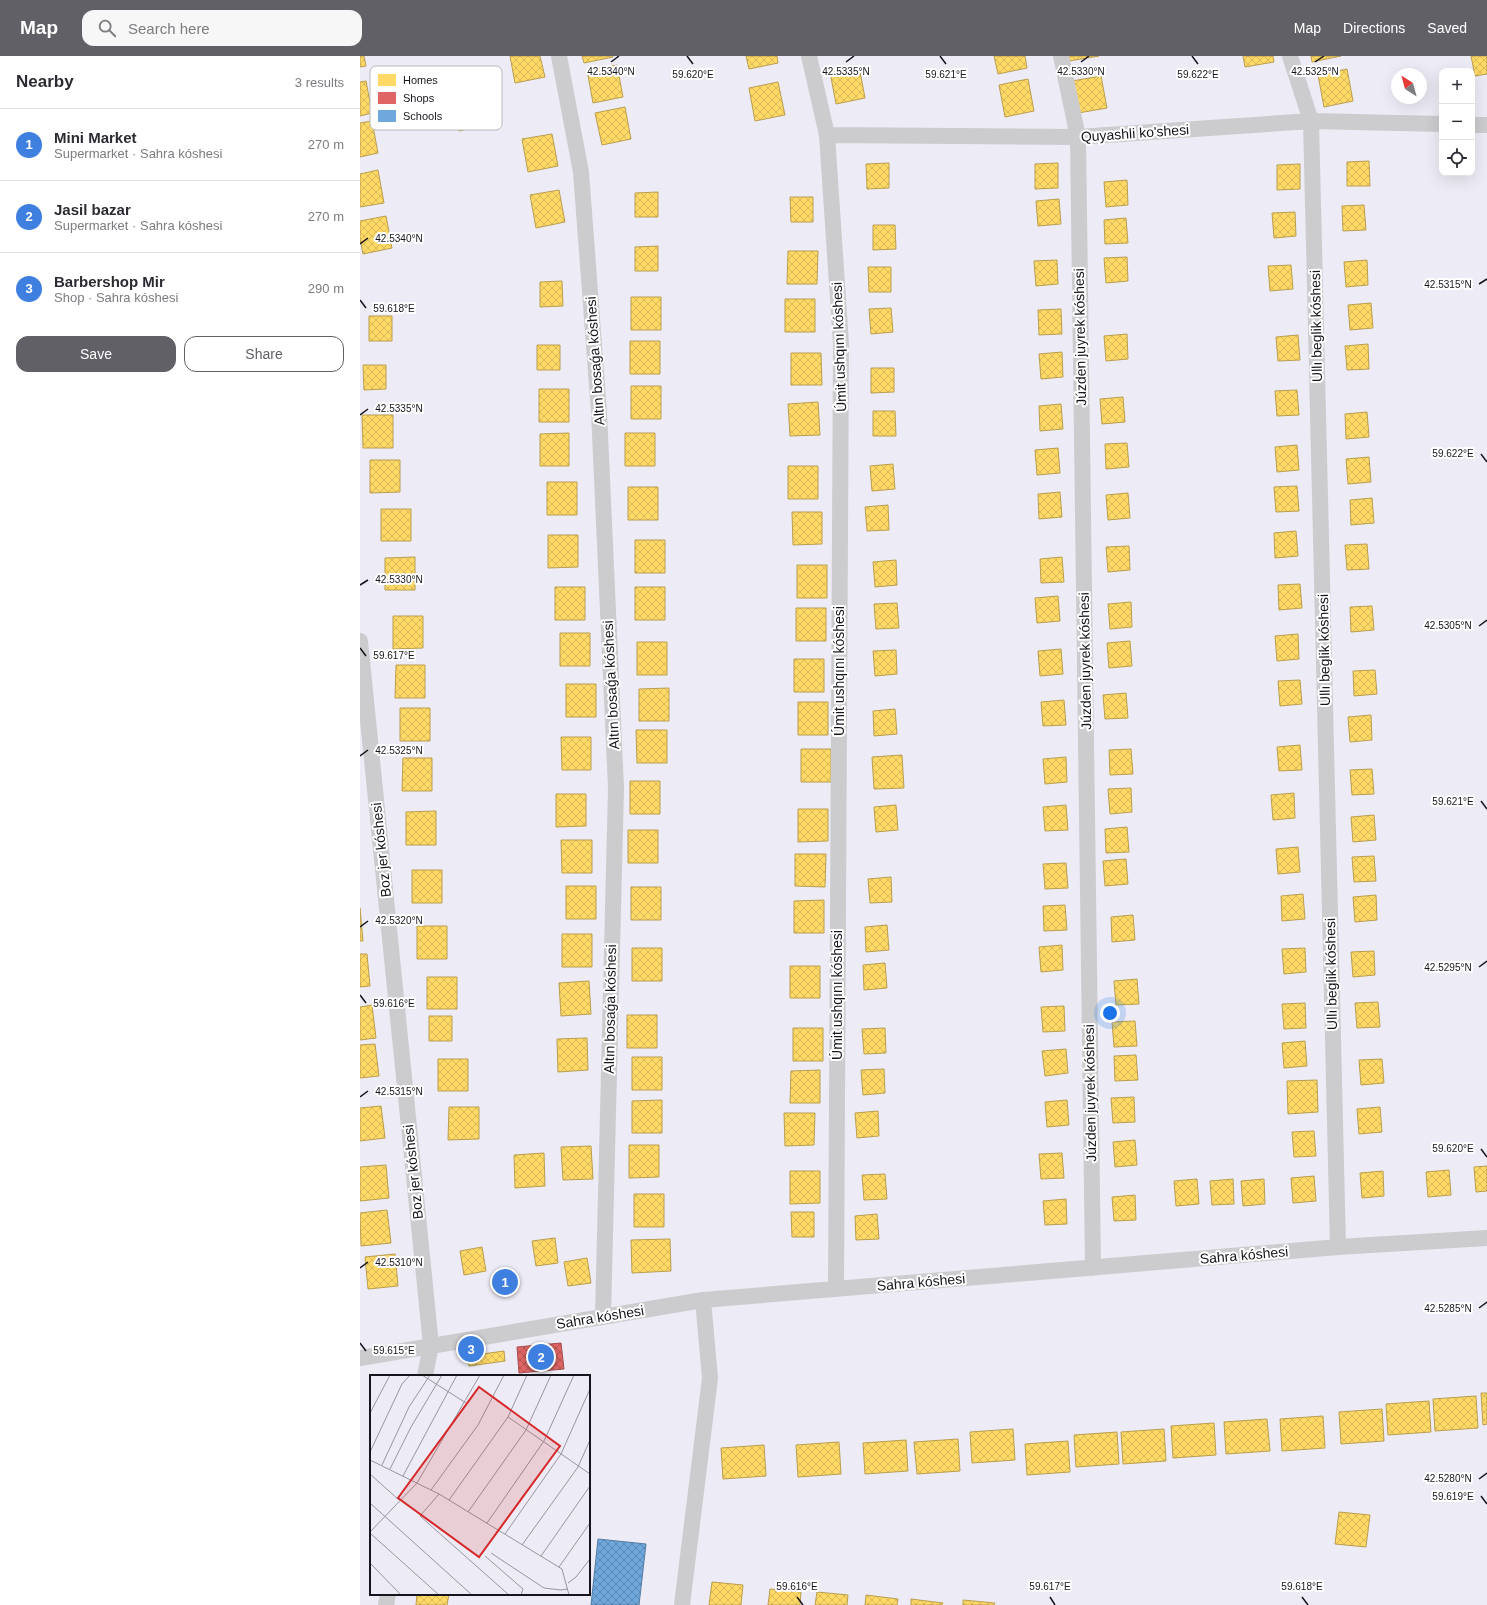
<!DOCTYPE html>
<meta charset="utf-8">
<style>
body{margin:0;font-family:Helvetica,sans-serif;background:#f7f7f7;color:#2b2b33}
.controls{position:absolute;right:12px;top:12px;display:grid;overflow:hidden;border-radius:8px;box-shadow:0 4px 16px #0002}
.controls button{width:36px;height:36px;display:grid;place-items:center;padding:0;border:0;border-bottom:1px solid #e1e1e2;background:#fff;color:#2b2b33;font:20px sans-serif}
.compass{position:absolute;left:1031px;top:12px;width:36px;height:36px;border-radius:50%;background:#fff;box-shadow:0 4px 16px #0002;rotate:324deg}
.you{position:absolute;left:750px;top:957px;width:14px;height:14px;margin:-10px;border:3px solid #fff;border-radius:50%;background:#1a73e8;box-shadow:0 0 0 6px #1a73e833}
.badge{display:grid;place-items:center;width:26px;height:26px;border-radius:50%;background:#616067;color:#fff;font-size:13px;font-weight:700}
.pin{position:absolute;translate:-50% -50%;border:2px solid #fff;box-shadow:0 1px 4px #0006}
.list{margin:0;padding:0;list-style:none}
h2{display:flex;justify-content:space-between;align-items:center;height:52px;margin:0;padding:0 16px;font-size:17px}
h2 small{font-size:13px;font-weight:400;color:#7c7c81}
.list li{display:grid;grid-template-columns:26px 1fr auto;gap:12px;align-items:center;box-sizing:border-box;height:72px;padding:0 16px;border-top:1px solid #e1e1e2}
.list b{display:block;font-size:15px;white-space:nowrap}
.list p{margin:0;font-size:13px;white-space:nowrap;color:#7c7c81}
.list em{font-size:13px;font-style:normal;color:#7c7c81}
.actions{display:flex;gap:8px;padding:12px 16px}
.actions a{flex:1;padding:9px 0;border:1px solid #616067;border-radius:12px;text-align:center;font-size:14px;color:#616067}
.actions .main{background:#616067;color:#fff}
.icon{flex:none;width:22px;height:22px;fill:none;stroke:currentColor;stroke-width:2;stroke-linecap:round;stroke-linejoin:round}
.map{position:relative;flex:none;width:1127px;height:1549px;overflow:hidden}
header{display:flex;align-items:center;gap:24px;box-sizing:border-box;height:56px;padding:0 20px;background:#616067;color:#fff}
header strong{font-size:19px}
nav{display:flex;gap:22px;margin-inline-start:auto;font-size:14px}
.search{width:280px;height:36px;background:#f7f7f7;display:flex;align-items:center;gap:10px;box-sizing:border-box;padding:0 14px;border-radius:12px;color:#7c7c81;font-size:15px}
main{display:flex}
aside{flex:1;background:#fff}
.map>svg:first-child{display:block}
.homes{fill:url(#homes-cross-hatch);stroke:#b99e50}
.shops{fill:url(#shops-cross-hatch);stroke:#a34e50}
.schools{fill:url(#schools-cross-hatch);stroke:#547ca2}
.lines{fill:none;stroke-linecap:round;stroke-linejoin:round}
.street{stroke:#ccccce;stroke-width:16}
.ticks{fill:none;stroke:#16151b;stroke-width:1.5}
.labels{text-anchor:middle;dominant-baseline:central;stroke-width:4;stroke-linejoin:round;paint-order:stroke}
.street-label{font-size:14px;fill:#16151b;stroke:#fff}
.inset-road{fill:none;stroke:#97959e;stroke-width:1}
.view{fill:#d62828;fill-opacity:0.15;stroke:#d62828;stroke-width:2}
.inset-edge{fill:none;stroke:#16151b;stroke-width:2}
.key{fill:#fff;stroke:#b9b9bb;stroke-width:1}
.key-label{font-size:11px;fill:#16151b}
.ticks-label{font-size:10px;text-anchor:middle;fill:#16151b;stroke:#fff;stroke-width:4;stroke-linejoin:round;paint-order:stroke}
</style>
<header>
<strong>Map</strong>
<div class="search"><svg class="icon" aria-label="search" viewBox="0 0 24 24"><circle cx="10" cy="10" r="6"/><path d="M15 15l6 6"/></svg>Search here</div>
<nav><a>Map</a><a>Directions</a><a>Saved</a></nav>
</header>
<main>
<aside>
<h2>Nearby<small>3 results</small></h2>
<ul class="list">
<li><span class="badge" style="background:#3f7fe0">1</span><div><b>Mini Market</b><p>Supermarket · Sahra kóshesi</p></div><em>270 m</em></li>
<li><span class="badge" style="background:#3f7fe0">2</span><div><b>Jasil bazar</b><p>Supermarket · Sahra kóshesi</p></div><em>270 m</em></li>
<li><span class="badge" style="background:#3f7fe0">3</span><div><b>Barbershop Mir</b><p>Shop · Sahra kóshesi</p></div><em>290 m</em></li>
</ul>
<div class="actions"><a class="main">Save</a><a>Share</a></div>
</aside>
<div class="map">
<svg width="1127" height="1549" viewBox="0 0 1127 1549">
<defs>
<pattern id="homes-cross-hatch" width="8" height="8" patternUnits="userSpaceOnUse"><rect width="8" height="8" fill="#ffd966"/><path d="M0 0l8 8M0 8l8-8" fill="none" stroke="#dab958"/></pattern>
<pattern id="shops-cross-hatch" width="8" height="8" patternUnits="userSpaceOnUse"><rect width="8" height="8" fill="#e06666"/><path d="M0 0l8 8M0 8l8-8" fill="none" stroke="#b55353"/></pattern>
<pattern id="schools-cross-hatch" width="8" height="8" patternUnits="userSpaceOnUse"><rect width="8" height="8" fill="#6fa8dc"/><path d="M0 0l8 8M0 8l8-8" fill="none" stroke="#5a88b2"/></pattern>
</defs>
<rect width="100%" height="100%" fill="#edebf5"/>
<path class="homes" d="M0,0H4L6,10L0,11Z
M150,0H180L185,21L155,27Z
M222,0H253V1L224,7Z
M386,0H417L418,7L389,13Z
M634,0H665L667,12L638,18Z
M708,0H739L709,5Z
M883,0H913L914,6L885,11Z
M951,0H981L952,6Z
M1111,0H1127V18L1115,20Z
M257,9L263,41L233,47L227,14Z
M499,10L505,42L476,48L470,16Z
M987,13L993,45L964,51L958,19Z
M741,20L747,52L718,57L712,25Z
M668,23L674,55L645,61L639,29Z
M6,25L12,57L0,60V26Z
M418,26L425,59L395,65L389,32Z
M122,37L128,69L99,75L93,42Z
M265,51L271,83L242,89L235,57Z
M12,65L18,97L0,101V67Z
M192,78L198,110L168,116L162,83Z
M1009,105L1010,130H987V106Z
M529,107V132L507,133L506,108Z
M698,107V132L675,133V108Z
M940,108V133L917,134V109Z
M18,114L24,147L0,151V118Z
M767,124L768,149L746,151L744,126Z
M199,134L205,166L176,172L170,139Z
M298,136V161H275V137Z
M430,141H453V166H431Z
M699,143L701,168L678,170L676,145Z
M1004,149L1006,174L983,175L982,150Z
M935,156L936,180L914,182L912,157Z
M26,160L32,192L3,198L0,182V165Z
M766,162L768,187L745,188L744,164Z
M513,169H535L536,193L513,194Z
M298,190V215H275V191Z
M428,195H458L457,228H427Z
M767,201L768,225L746,227L744,202Z
M697,204L698,228L676,230L674,205Z
M1007,204L1008,229L986,231L984,206Z
M931,209L933,233L910,235L908,210Z
M508,211H531V236H509Z
M202,225L203,250L180,251V226Z
M271,241H301V274H271Z
M425,243H455V276H425Z
M1011,247L1013,272L990,274L988,249Z
M531,252L533,276L511,278L509,253Z
M701,253L702,278L679,279L678,254Z
M9,260H32V285H9Z
M767,278L768,303L746,305L744,280Z
M938,279L940,304L918,305L916,281Z
M270,285H300V318H270Z
M1008,288L1009,313L987,314L985,290Z
M177,289H200V314H177Z
M702,296L703,321L681,323L679,298Z
M431,297H461L462,329H431Z
M3,309H26V333L4,334Z
M511,312H534V336L511,337Z
M271,330H301V363H271Z
M179,333H209V366H179Z
M937,334L939,359L917,360L915,335Z
M763,341L765,366L742,368L740,343Z
M458,346L460,379L430,380L428,348Z
M701,348L703,373L680,375L679,350Z
M513,355H535L536,380H513Z
M1007,356L1009,381L986,383L985,358Z
M2,359H33V392H3Z
M209,377V410H180V378Z
M265,377H295V410H265Z
M767,387L769,411L746,413L745,388Z
M937,389L939,414L917,416L915,391Z
M698,392L700,417L677,419L675,394Z
M1009,401L1011,426L988,428L986,403Z
M10,404H40V436L10,437Z
M533,408L535,433L512,435L510,410Z
M428,410H458V443H428Z
M187,426H217V459H187Z
M937,430L939,455L916,456L914,431Z
M268,431H298V464H268Z
M700,436L702,461L679,463L678,438Z
M768,437L770,462L748,464L746,439Z
M1012,442L1014,467L991,469L990,444Z
M528,449L529,474L507,475L505,451Z
M21,453H51V485H21Z
M432,456H462V488L433,489Z
M936,475L938,500L915,502L914,477Z
M188,479H218V511L188,512Z
M275,484H305V517H275Z
M1007,488L1009,513L987,514L985,489Z
M769,490L770,514L748,516L746,491Z
M55,501V534H25V502Z
M702,501L704,526L681,527L680,503Z
M536,504L537,529L515,531L513,506Z
M437,509H467V542H437Z
M940,528L942,552L919,554L918,529Z
M195,531H225V564H195Z
M275,531H305V564H275Z
M698,540L700,565L677,567L675,542Z
M771,546L772,571L750,573L748,548Z
M537,547L539,572L516,573L514,548Z
M1012,550L1014,574L991,576L990,551Z
M436,552H466V585H436Z
M33,560H63V592L33,593Z
M200,577H230V610H200Z
M938,578L939,603L917,605L915,580Z
M770,585L772,610L749,612L747,587Z
M277,586H307V619H277Z
M701,593L703,618L680,620L678,595Z
M536,594L537,618L515,620L513,595Z
M434,603H464V636H434Z
M36,609H65V642H35Z
M1015,614L1017,638L994,640L993,615Z
M940,624L942,648L920,650L918,625Z
M206,628H236V661H206Z
M309,632V665H279V633Z
M766,637L768,662L745,663L743,639Z
M704,644L706,669L683,670L681,646Z
M438,646H468V679H438Z
M40,652H70V685H40Z
M535,653L537,678L514,680L513,655Z
M1011,659L1012,684L990,686L988,661Z
M276,674H307V707H277Z
M201,681H231V714H202Z
M940,689L942,714L919,715L917,691Z
M441,693H471V726H441Z
M771,693L773,718L750,719L749,694Z
M542,699L544,732L514,733L512,701Z
M706,701L707,726L685,728L683,703Z
M43,702H72V735H42Z
M1012,713L1014,738L992,739L990,714Z
M270,725H300V758H270Z
M771,732L772,756L750,758L748,733Z
M934,737L935,762L913,764L911,739Z
M196,738H226V770L196,771Z
M536,749L538,774L516,776L514,751Z
M706,749L708,774L685,775L683,751Z
M438,753H468V785L438,786Z
M76,755V789H46V756Z
M1014,759L1016,784L993,786L991,761Z
M767,771L769,796L746,797L745,773Z
M268,774H298V807H268Z
M201,784H232V817H202Z
M938,791L940,816L918,818L916,793Z
M435,798H466L465,831L435,830Z
M1014,800L1016,825L994,826L992,801Z
M766,803L768,828L745,830L743,805Z
M706,807L708,832L685,833L683,808Z
M52,814H82V847H52Z
M531,821L532,846L510,847L508,823Z
M206,830H236V863H206Z
M271,831H301V864H271Z
M943,838L945,863L922,865L921,840Z
M1016,839L1017,864L995,866L993,841Z
M464,844V877H434V845Z
M705,849L707,874L684,875L683,850Z
M0,852L3,885H0Z
M773,859L775,884L752,886L751,861Z
M527,869L529,894L506,896L505,871Z
M57,870H87V903H57Z
M202,878H232V911H202Z
M702,889L703,914L681,916L679,891Z
M272,892H302V925H272Z
M945,892L946,916L924,918L922,893Z
M1014,895L1015,919L993,921L991,896Z
M0,898H7L10,930L0,931Z
M525,907L527,932L504,934L503,909Z
M430,910H460V942H430Z
M67,921H97V953H67Z
M777,923L779,948L756,949L754,925Z
M229,925L231,958L201,960L199,927Z
M1018,946L1020,971L997,972L995,947Z
M945,947L946,972L924,973L922,948Z
M12,949L16,982L0,984V951Z
M704,950L705,975L683,976L681,951Z
M267,959H297V992H267Z
M69,960H92V985H69Z
M775,965L777,990L754,991L752,966Z
M433,972H463V1005H433Z
M525,972L526,997L504,998L502,973Z
M227,982L228,1014L198,1016L197,983Z
M945,985L947,1010L924,1012L922,987Z
M15,988L19,1020L0,1022V989Z
M706,993L708,1017L685,1020L682,995Z
M776,999L778,1024L755,1025L754,1000Z
M272,1001H302V1034H272Z
M78,1003H108V1035H78Z
M1022,1003L1024,1027L1001,1029L999,1004Z
M524,1013L525,1037L503,1039L501,1014Z
M460,1014V1047H430L431,1015Z
M957,1024L958,1056L928,1058L927,1025Z
M774,1041L775,1066L753,1067L751,1042Z
M302,1044V1077H272V1045Z
M707,1044L709,1069L687,1071L685,1046Z
M21,1050L25,1082L0,1085V1052Z
M89,1051H119V1083L88,1084Z
M1020,1051L1022,1076L999,1078L997,1053Z
M518,1055L519,1080L497,1082L495,1057Z
M424,1057H455L454,1089L425,1090Z
M954,1075L956,1100L934,1101L932,1076Z
M775,1084L777,1109L755,1111L753,1086Z
M269,1089H299V1121L269,1122Z
M231,1090L233,1123L203,1124L201,1091Z
M184,1097L185,1130L155,1132L154,1099Z
M702,1097L704,1122L681,1123L679,1098Z
M26,1109L29,1142L0,1145V1111Z
M1127,1110V1135L1116,1136L1114,1111Z
M1089,1114L1091,1139L1068,1141L1066,1116Z
M430,1115H460V1147L430,1148Z
M1023,1115L1024,1140L1002,1142L1000,1117Z
M525,1118L527,1143L504,1144L502,1119Z
M954,1120L956,1145L933,1147L931,1122Z
M837,1123L839,1148L816,1150L814,1125Z
M873,1123L874,1148L852,1149L850,1125Z
M904,1123L905,1148L883,1150L881,1125Z
M274,1138H304V1171H274Z
M775,1139L776,1164L754,1165L752,1141Z
M706,1143L707,1168L685,1169L683,1145Z
M27,1154L31,1187L1,1190L0,1157Z
M431,1156H454V1181H432Z
M517,1158L519,1183L496,1184L495,1160Z
M195,1182L198,1207L176,1210L172,1185Z
M310,1183L311,1215L272,1217L271,1184Z
M122,1191L126,1215L104,1219L100,1195Z
M35,1198L38,1230L8,1233L5,1201Z
M227,1202L231,1227L208,1230L204,1206Z
M144,1295L145,1305L109,1310L108,1300Z
M1121,1337H1127V1368L1123,1369Z
M1116,1340L1118,1372L1075,1375L1073,1343Z
M1069,1345L1071,1376L1028,1379L1026,1348Z
M1022,1353L1024,1385L981,1388L979,1356Z
M963,1360L965,1392L922,1395L920,1363Z
M907,1363L910,1395L866,1398L864,1366Z
M854,1367L856,1399L813,1402L811,1370Z
M653,1373L655,1404L612,1407L610,1376Z
M804,1373L806,1405L763,1408L761,1376Z
M757,1376L759,1408L716,1411L714,1379Z
M598,1383L600,1415L557,1418L554,1386Z
M546,1384L548,1415L505,1418L503,1387Z
M708,1385L710,1416L667,1419L665,1388Z
M479,1386L481,1418L438,1421L436,1389Z
M404,1389L406,1420L363,1423L361,1392Z
M979,1456L1010,1459L1006,1491L975,1488Z
M352,1526L383,1529L381,1549H349Z
M410,1533L441,1536L440,1549H408Z
M457,1536L488,1539L487,1549H455Z
M57,1538H89L87,1549H56Z
M506,1539L538,1543L537,1549H505Z
M551,1543L583,1547L582,1549H551Z
M603,1544L635,1547L634,1549H603Z"/>
<path class="shops" d="M201,1287L204,1313L159,1317L157,1291Z"/>
<path class="schools" d="M238,1483L286,1488L279,1549H231Z"/>
<g class="lines">
<path class="street" d="M199,0L221,116L239,356L256,732L243,1260
M449,0L467,79L481,288L476,1233
M701,0L718,81L733,1212
M930,0L951,65L978,1191
M1112,69H1127
M467,79L718,81L951,65L1082,68
M0,585L71,1289L65,1320
M0,1302L343,1244L978,1191L1127,1182
M26,1549L28,1538
M322,1549L350,1322L343,1244"/>
</g>
<path class="ticks" d="M327,0L333,8M580,0L586,8M832,0L838,8M251,6L259,0M486,6L494,0M721,6L729,0M955,6L964,0M0,188L8,182M1119,228L1127,223M0,244L6,252M0,359L8,353M1121,398L1127,406M0,529L8,524M1119,570L1127,564M0,592L6,600M0,700L8,694M1121,745L1127,753M0,871L8,865M1119,911L1127,905M0,939L6,947M0,1041L8,1035M1121,1093L1127,1101M0,1212L8,1206M1119,1252L1127,1246M0,1287L6,1295M1119,1423L1127,1417M1121,1440L1127,1448M437,1541L443,1549M690,1541L695,1549M942,1541L948,1549"/>
<g class="labels">
<g class="street-label">
<text transform="translate(775 77) rotate(-4)">Quyashli ko'shesi</text>
<text transform="translate(956 270) rotate(-91)">Ullı beglik kóshesi</text>
<text transform="translate(720 281) rotate(-91)">Júzden juyrek kóshesi</text>
<text transform="translate(479 291) rotate(-92)">Úmit ushqını kóshesi</text>
<text transform="translate(235 305) rotate(-94)">Altın bosaǵa kóshesi</text>
<text transform="translate(964 594) rotate(-91)">Ullı beglik kóshesi</text>
<text transform="translate(725 605) rotate(-91)">Júzden juyrek kóshesi</text>
<text transform="translate(479 615) rotate(-90)">Úmit ushqını kóshesi</text>
<text transform="translate(251 629) rotate(-93)">Altın bosaǵa kóshesi</text>
<text transform="translate(21 794) rotate(-96)">Boz jer kóshesi</text>
<text transform="translate(971 918) rotate(-91)">Ullı beglik kóshesi</text>
<text transform="translate(477 939) rotate(-90)">Úmit ushqını kóshesi</text>
<text transform="translate(250 953) rotate(-89)">Altın bosaǵa kóshesi</text>
<text transform="translate(730 1037) rotate(-91)">Júzden juyrek kóshesi</text>
<text transform="translate(53 1116) rotate(-96)">Boz jer kóshesi</text>
<text transform="translate(884 1199) rotate(-5)">Sahra kóshesi</text>
<text transform="translate(561 1226) rotate(-5)">Sahra kóshesi</text>
<text transform="translate(240 1261) rotate(-9)">Sahra kóshesi</text>
</g>
</g>
<g transform="translate(10 1319)">
<rect width="220" height="220" fill="#edebf5"/>
<path class="inset-road" d="M52,0L96,28M0,38L20,0M138,42L220,99M0,77L32,9L40,0M0,85L69,119L192,194L199,220M12,90L39,32L60,0M20,94L41,52L72,0M0,99L29,125M33,101L87,0M61,115L108,50L134,0M69,119L50,141L139,220M79,125L138,42L157,0M0,128L102,220M98,137L156,55L181,0M117,148L174,66L204,0M0,157L47,108L110,0M0,158L69,220M135,159L191,79L220,14M152,170L208,92L220,65M121,178L174,213L191,215L198,214M115,181L153,214L151,220M171,181L220,111M0,188L31,220M189,192L220,148M198,208L206,202L220,184"/>
<path class="view" d="M109,12L190,71L109,182L28,123Z"/>
<rect width="220" height="220" class="inset-edge"/>
</g>
<rect x="10" y="10" width="132" height="64" rx="6" class="key"/>
<rect x="18" y="18" width="18" height="12" fill="#ffd966"/>
<rect x="18" y="36" width="18" height="12" fill="#e06666"/>
<rect x="18" y="54" width="18" height="12" fill="#6fa8dc"/>
<g class="key-label">
<text x="43" y="28">Homes</text>
<text x="43" y="46">Shops</text>
<text x="43" y="64">Schools</text>
</g>
<g class="ticks-label">
<text x="251" y="19">42.5340°N</text>
<text x="486" y="19">42.5335°N</text>
<text x="721" y="19">42.5330°N</text>
<text x="955" y="19">42.5325°N</text>
<text x="333" y="22">59.620°E</text>
<text x="586" y="22">59.621°E</text>
<text x="838" y="22">59.622°E</text>
<text x="39" y="186">42.5340°N</text>
<text x="1088" y="232">42.5315°N</text>
<text x="34" y="256">59.618°E</text>
<text x="39" y="356">42.5335°N</text>
<text x="1093" y="401">59.622°E</text>
<text x="39" y="527">42.5330°N</text>
<text x="1088" y="573">42.5305°N</text>
<text x="34" y="603">59.617°E</text>
<text x="39" y="698">42.5325°N</text>
<text x="1093" y="749">59.621°E</text>
<text x="39" y="868">42.5320°N</text>
<text x="1088" y="915">42.5295°N</text>
<text x="34" y="951">59.616°E</text>
<text x="39" y="1039">42.5315°N</text>
<text x="1093" y="1096">59.620°E</text>
<text x="39" y="1210">42.5310°N</text>
<text x="1088" y="1256">42.5285°N</text>
<text x="34" y="1298">59.615°E</text>
<text x="1088" y="1426">42.5280°N</text>
<text x="1093" y="1444">59.619°E</text>
<text x="437" y="1534">59.616°E</text>
<text x="690" y="1534">59.617°E</text>
<text x="942" y="1534">59.618°E</text>
</g>
</svg>
<div class="controls">
<button>+</button>
<button>−</button>
<button><svg class="icon" aria-label="locate" viewBox="0 0 24 24"><circle cx="12" cy="12" r="6"/><path d="M12 2v4M12 18v4M2 12h4M18 12h4"/></svg></button>
</div>
<svg class="compass" viewBox="-18 -18 36 36"><path d="M0-13l5 13h-10z" fill="#e53935"/><path d="M0 13l5-13h-10z" fill="#7c7c81"/></svg>
<div class="you"></div>
<div class="pin badge" style="left:145px;top:1226px;background:#3f7fe0">1</div>
<div class="pin badge" style="left:181px;top:1301px;background:#3f7fe0">2</div>
<div class="pin badge" style="left:111px;top:1293px;background:#3f7fe0">3</div>
</div>
</main>
